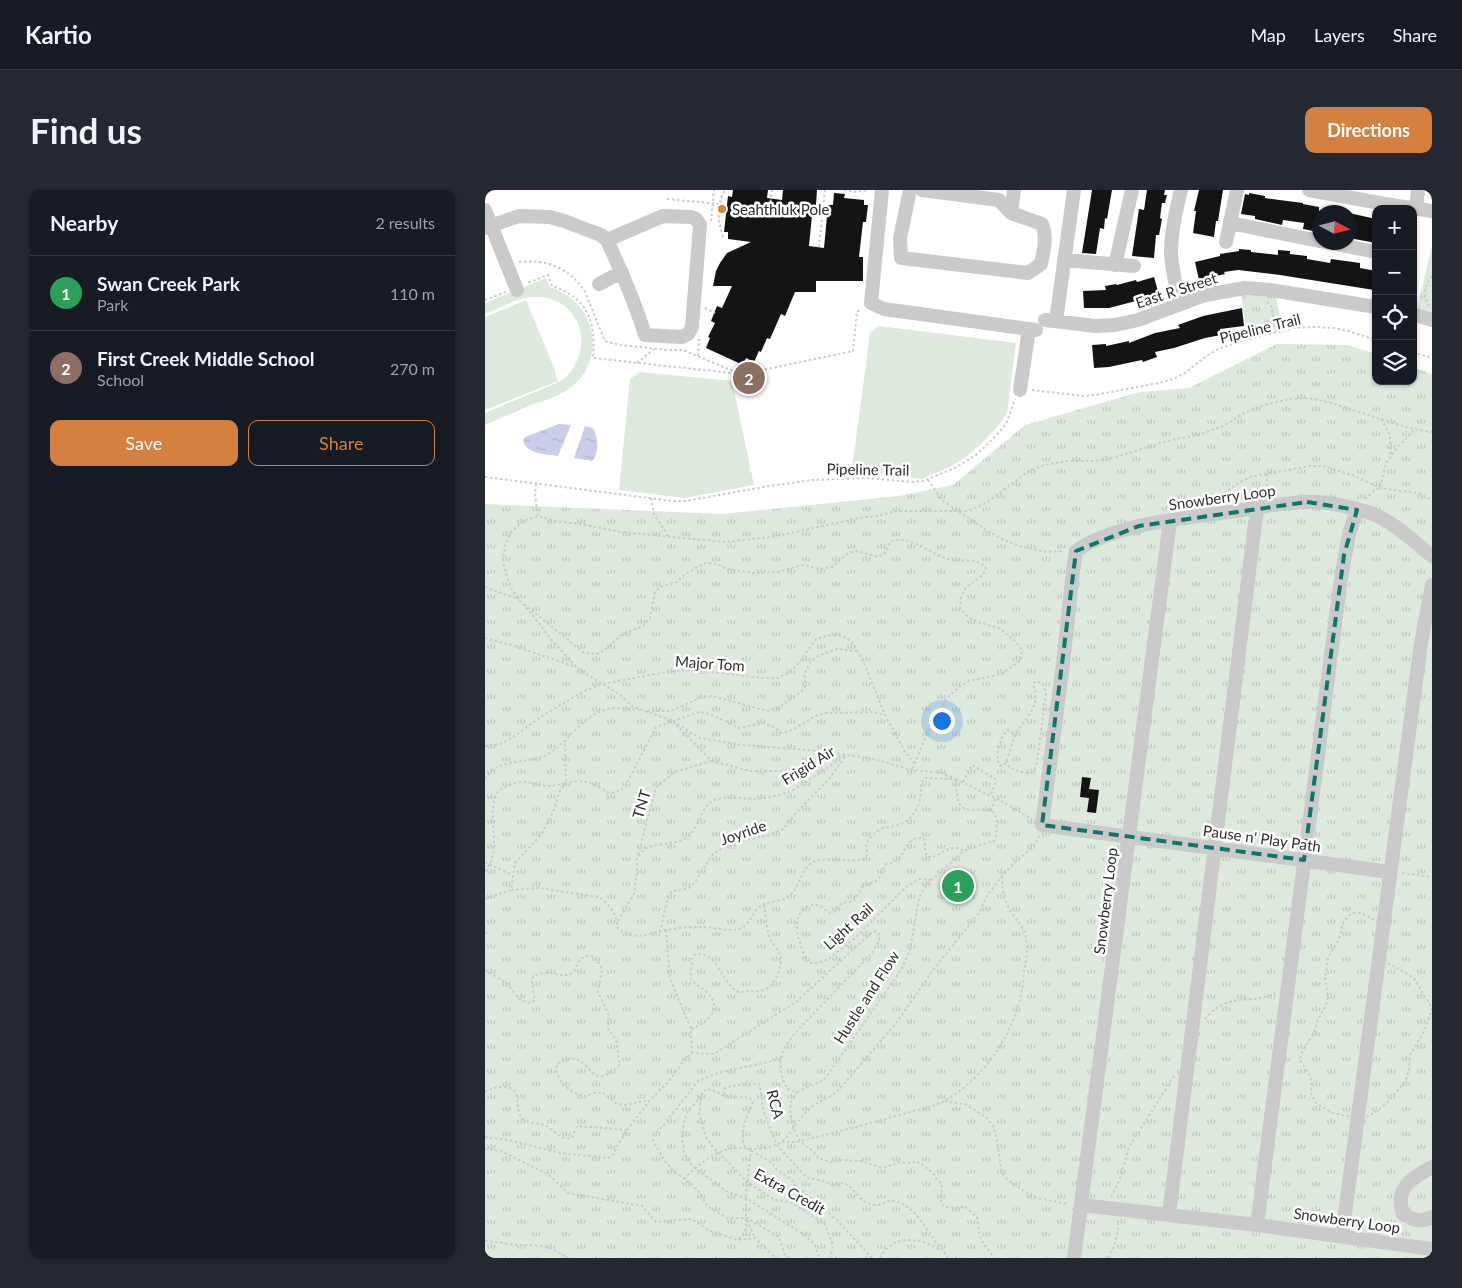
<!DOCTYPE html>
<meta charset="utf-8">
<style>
body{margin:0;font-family:Lato,sans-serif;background:#242831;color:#f1f3f6}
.controls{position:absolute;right:15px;top:15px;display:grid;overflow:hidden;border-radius:10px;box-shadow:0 1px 4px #0004}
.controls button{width:45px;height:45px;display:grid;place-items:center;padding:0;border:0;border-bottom:1px solid #363941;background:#171b24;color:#f1f3f6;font:25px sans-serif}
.compass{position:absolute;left:827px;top:15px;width:45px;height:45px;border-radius:50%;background:#171b24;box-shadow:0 1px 4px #0004;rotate:97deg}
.you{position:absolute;left:456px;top:530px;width:18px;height:18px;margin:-12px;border:4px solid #fff;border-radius:50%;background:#1a73e8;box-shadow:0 0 0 8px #1a73e833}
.badge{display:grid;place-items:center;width:32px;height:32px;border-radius:50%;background:#d38040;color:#fff;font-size:16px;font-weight:700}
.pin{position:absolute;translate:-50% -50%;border:2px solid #fff;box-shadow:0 1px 5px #0006}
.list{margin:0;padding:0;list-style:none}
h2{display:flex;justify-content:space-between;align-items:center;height:65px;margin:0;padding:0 20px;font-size:21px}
h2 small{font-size:16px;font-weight:400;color:#9ea1a6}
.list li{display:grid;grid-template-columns:32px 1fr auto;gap:15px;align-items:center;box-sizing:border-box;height:75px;padding:0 20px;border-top:1px solid #363941}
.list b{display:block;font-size:19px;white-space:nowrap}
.list p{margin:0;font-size:16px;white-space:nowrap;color:#9ea1a6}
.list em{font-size:16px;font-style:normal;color:#9ea1a6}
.actions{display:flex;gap:10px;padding:15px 20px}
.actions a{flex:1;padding:11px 0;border:1px solid #d38040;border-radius:10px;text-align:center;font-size:18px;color:#d38040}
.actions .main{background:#d38040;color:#fff}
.icon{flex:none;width:28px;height:28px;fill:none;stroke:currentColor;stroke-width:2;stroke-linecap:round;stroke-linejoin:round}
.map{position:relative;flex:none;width:947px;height:1068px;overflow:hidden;border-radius:10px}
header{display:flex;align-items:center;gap:30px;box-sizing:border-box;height:70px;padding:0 25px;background:#171b24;border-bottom:1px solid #363941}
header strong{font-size:24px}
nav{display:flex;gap:28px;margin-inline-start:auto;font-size:18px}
.intro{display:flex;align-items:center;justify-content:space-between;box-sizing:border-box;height:120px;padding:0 30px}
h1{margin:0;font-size:35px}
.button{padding:12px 22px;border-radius:10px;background:#d38040;color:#fff;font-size:18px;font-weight:700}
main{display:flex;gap:30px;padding:0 30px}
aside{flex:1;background:#171b24;border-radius:10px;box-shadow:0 1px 4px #0004}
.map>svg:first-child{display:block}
.grass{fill:#dce9dc}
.park{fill:url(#park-tufts)}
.water{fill:url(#water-ripples)}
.building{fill:#141414}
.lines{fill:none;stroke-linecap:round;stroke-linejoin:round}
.path{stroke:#cacaca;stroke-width:2;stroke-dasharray:2.5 2.5;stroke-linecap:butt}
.minor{stroke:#cacaca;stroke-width:14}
.marked{fill:none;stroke:#0f766e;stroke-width:4;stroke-dasharray:10 6;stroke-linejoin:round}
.poi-dot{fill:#d38040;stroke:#fff;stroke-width:2}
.labels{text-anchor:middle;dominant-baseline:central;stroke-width:5;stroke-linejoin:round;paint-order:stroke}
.poi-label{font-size:15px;fill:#2d2d2d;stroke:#fff;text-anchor:start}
.street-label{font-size:15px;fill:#2d2d2d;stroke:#fff}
</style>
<header>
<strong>Kartio</strong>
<nav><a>Map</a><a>Layers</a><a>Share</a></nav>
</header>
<div class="intro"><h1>Find us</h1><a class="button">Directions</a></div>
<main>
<aside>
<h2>Nearby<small>2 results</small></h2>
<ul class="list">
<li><span class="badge" style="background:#2e9e5b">1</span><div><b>Swan Creek Park</b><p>Park</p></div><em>110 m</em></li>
<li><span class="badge" style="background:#8d6e63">2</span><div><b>First Creek Middle School</b><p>School</p></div><em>270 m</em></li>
</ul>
<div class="actions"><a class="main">Save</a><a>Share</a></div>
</aside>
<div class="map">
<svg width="947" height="1068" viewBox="0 0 947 1068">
<defs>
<pattern id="park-tufts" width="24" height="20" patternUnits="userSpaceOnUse" patternTransform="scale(1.25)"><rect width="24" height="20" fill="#dce9dc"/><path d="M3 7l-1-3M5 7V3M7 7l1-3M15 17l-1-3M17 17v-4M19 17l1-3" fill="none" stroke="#bdc8bd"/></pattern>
<pattern id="water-ripples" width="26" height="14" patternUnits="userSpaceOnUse" patternTransform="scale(1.25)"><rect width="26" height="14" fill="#cacde7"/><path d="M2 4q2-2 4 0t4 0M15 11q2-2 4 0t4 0" fill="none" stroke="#aeb0c6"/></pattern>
</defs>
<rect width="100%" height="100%" fill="#fff"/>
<path class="grass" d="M61,88L65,97C86,105 101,118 106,140C112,162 102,188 82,200C71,207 58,211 46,215C31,222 15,228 0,235V223L76,191C112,163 98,107 51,107C36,106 15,118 0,124V113Z
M41,110L71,183L70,184L73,191L0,220V127Z
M394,136L531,153L522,223L514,235L498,252L481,267L463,278L436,289L367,279L385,143Z
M155,182L247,191L269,295L200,308L134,300L145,189Z"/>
<path class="park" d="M947,56V123L932,118Z
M756,105L791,107L797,137L762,145Z
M792,154L862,155L891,164V191H928V177L947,184V1068H0V314L237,324L414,306L468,295L540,235L655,202L704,198Z"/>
<path class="water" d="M74,234L86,235L73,266C61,264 43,265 38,251L40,247Z
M100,236L108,238C113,248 115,262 107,271L89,268Z"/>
<path class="building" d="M248,0H283L282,8L297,10L298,0H332L331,15H328L324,56L339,58L343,15H348L349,3L360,4L359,8L379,10V15H383L381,32H378L374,67H378V91H331V102H310L300,126L296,124L285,149L282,148L276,162L274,161L269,172L261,168L258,175L221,158L225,148L223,147L230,133L226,131L232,116L237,118L247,96H228L231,81L235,73L242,63L266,52L243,49V42H239L243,6L247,7Z
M607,0H627L622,29L620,28L619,39L615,38L611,64L597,63Z
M662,0H680L679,5H682L680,13H677L675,28L677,29L674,45H671L669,68L647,66L654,19L659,20Z
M714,0H738L733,31H731L729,47L708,43L711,21H709Z
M764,3L780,6V8L818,13V14L834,17V42L818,39L819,33L798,30L797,35L770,29V26L756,24L760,4L764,5Z
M864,23L891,29V53L864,48Z
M754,59L766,60V62L793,65V60L805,61V64L822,66V69L845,73L846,69L875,73V78L891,81L889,100L795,85L753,80L739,82L740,84L714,90L710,72L735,66V64L754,61Z
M669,87L674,105L624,118H599L598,101L621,100L620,96L631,94L632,95L651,90L652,92Z
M757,118L759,136L735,139L736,145L720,148L689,158L670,162L672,167L658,172L657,170L624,177L609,178L607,155L621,154V156L644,151V153L670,143L695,138L693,135L718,126Z
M597,587L606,588L604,599L614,600L611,623L602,622L604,608L595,607Z"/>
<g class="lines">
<path class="path" d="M359,0L372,2L382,0
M182,9L234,14
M279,15L285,16L287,0
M226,31L229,0
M238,47C233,31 231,15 240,0
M334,57L340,0
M34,72C62,69 85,78 100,102L120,151L134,155L183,160H198L255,184L108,168C111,133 104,108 67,96L63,85L42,93
M0,110L21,102
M782,112L786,115L791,142
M944,116C937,104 940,96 947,86
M220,118L230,123
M928,162L943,167L947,165
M213,166L214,149
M152,173L169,159
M255,184L287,178L368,161L372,122L376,119
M547,200L598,206L610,205L674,193L688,189L700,183L720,167L733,159L753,152L809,138L828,137L849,138L863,141L891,150
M896,229L905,245L906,264
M0,287L187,311H201L284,296L327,290L382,288L427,292L438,291L470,278L491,265L508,249L521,234L530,209
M443,290L457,310L504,342L519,350L535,356L560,362L579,361
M51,294L50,305L53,326
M780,306L782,297V283
M166,308L169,324L183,346
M880,309L890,300L895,298L901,273L912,258L930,239
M734,312L739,304L750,295L765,287L825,276H839L848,279L870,286L895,298L933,303L947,310
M0,397L33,409
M39,414L99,463L112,464L120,460L136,445L158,436L165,428L170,402L175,397L192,392L200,384L220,373L232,374L242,379L268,383L292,382L317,375L336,379L347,377L362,364L371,361L393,367L399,364L406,351C430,345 446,367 468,370C480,371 493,368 501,378C497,391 482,391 477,405C475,409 476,414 475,418L484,428L496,433L514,438L530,451L537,460L536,470L517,484L484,491L474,497L461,509L453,526L446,534L427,580
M0,448L29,456L91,477
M162,521H186L217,507L228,506L282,521L293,518L316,502L320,496V483L326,471L333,466L352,459L373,461
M191,535L227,571L265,581H298L360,565
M0,556L15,554L27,548L57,526L99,501L117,494L186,481L210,480L277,488H293L306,481L313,474L330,450L344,445L358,446L367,452L378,471L400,525
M522,570L524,577C532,581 541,585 549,581L552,572L561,503L559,496L554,492H549L548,494C556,519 542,524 531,544C527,551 525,562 522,570L521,573L517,576L514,575C510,564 515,549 522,540L529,543V550
M467,587L457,583L427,580L385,568L335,561L257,555L215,548L187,531L147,516L134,504L92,478L64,447L47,424L33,409L25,396L18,373L20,355L26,342L38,331L53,326L69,331L95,334L136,342L240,352L287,347L374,328L392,326L411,321H483L501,313L544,281L559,275L583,271H610L631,267L686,250L714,245L740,235L759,223L779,215L805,209L824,208L843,212L924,238L947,242
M0,589C12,568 39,574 59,566C81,556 93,531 116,521C129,516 144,519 157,520
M471,589L518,612L547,629
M478,592L483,582L487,575L509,588L511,592L505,606
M506,621L510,609
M153,665L171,597L190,582L226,571
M0,672L27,685
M0,681C19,659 0,626 12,603C14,600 17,599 21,597C40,586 47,596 66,596C70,596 76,594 81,593L80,552
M917,683L947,687
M446,690L435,689L421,697L370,748L342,770L329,774L321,771C316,755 304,730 320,718C323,716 328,714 331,715C336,716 341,721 345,723L349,722L357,713L369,711L378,696C399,689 391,691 401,674C422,670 415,658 428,650C430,648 433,648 436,648L440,650V660L442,667C454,668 460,657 471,658C474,658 476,660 479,661
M0,709L26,700
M868,723H875L883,726L892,732L894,739L897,766L903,773L929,788L940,807L944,812L947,820L938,843L925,865L924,880L921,890L904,911L892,921L881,927H867L848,923L831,913L826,903V888L815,870L816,864L829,843L832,831L841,815L843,807L840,788L843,768L854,749L858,733L863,726Z
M133,731L149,704L152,682V668C155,665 157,661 160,659C169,653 190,655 201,648C215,639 215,614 232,609C244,606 258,609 271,609C283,608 297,605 308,600L362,565
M181,740L185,789L206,839L207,863
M0,742L1,743L0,747
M175,742L183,706L187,701L204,698L210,692L228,664L238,658L257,651L284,645L298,639L311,623L342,591L361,566
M0,780L23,794L34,809L45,813L50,810L47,793L48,786C53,784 58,782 64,783C71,783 78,787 85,784C92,782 91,772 97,768C97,768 104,765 105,765L110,767L117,779L113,802L124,825L123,838L131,850L135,875C130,878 124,885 118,886C101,889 101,856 72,874C70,893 83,900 99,907L109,903L117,902L131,913L139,915L164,910
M720,829C744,800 765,816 790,803
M206,839C224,832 239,819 221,801C216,797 208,794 206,788C205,783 207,768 209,765C231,759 236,790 250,800C255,804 258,801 264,801C269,801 274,802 279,800C290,796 294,782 296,772C297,763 291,759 287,752C281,741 281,726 279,714
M296,869L233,883L213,891L178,936L169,945L168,951L180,971L188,981L204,992L214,1002L222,1016L242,1028H262L294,1047L300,1065L304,1068
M0,902C7,898 11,897 18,897C40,897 27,919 38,929C46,935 56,932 63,937C72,943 76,950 87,948L91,938L94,936L142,940
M312,902C310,905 307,909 306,913C304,924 308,943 316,952C321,958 330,960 333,968L346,972L357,970L375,971L398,978L415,972L425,973L431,971L438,975L449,984L452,990L457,994L456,1012L459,1017L474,1018L479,1016L492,1027L494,1043L498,1053L509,1068
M216,906L203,921L199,932L197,947L199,963L207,976L241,1001L261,1008L321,1046L330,1055L334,1068
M239,906L228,900L221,899L216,906L214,924L221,947L227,956L262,992L290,1010L305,1012L340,1034L348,1055L345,1068
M460,911L482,915L502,928L508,936L511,946L517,983L524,991L548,1007L583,1014
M0,947L23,950L76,963L124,968L129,964L132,956L142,940L165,910L184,891L200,869L207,863L229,864L311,812L385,744L391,741L395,746L393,753L387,763L312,841C303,852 293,865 296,880C296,887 300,893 302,899L312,902L339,890L416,780L425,760L434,708L442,694L479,661L492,656L509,651C512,646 511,642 512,636C513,608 487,627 476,616C472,613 471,595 470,589L440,588L436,593C437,613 431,630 410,636C406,637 401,637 398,638C390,641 385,648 381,654L382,662L381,668C365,675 341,665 328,672C316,678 315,697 304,706C296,713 281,710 273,718C267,724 265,734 256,738C246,743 229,737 218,737C206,737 193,738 180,740C162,744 151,751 133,739C131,723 127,717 114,707L53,698L26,700L30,673L56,645L68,622L75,600L81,593C90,591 99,590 108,594C122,601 124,608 140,597L171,537L214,522L225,524L254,538L279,533L287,536L297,543L305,541L331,526L340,523L389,522L400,525L420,562L430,574
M297,952H311C349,943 387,933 425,922C436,919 451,916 461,910C493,892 521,855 532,819C536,807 538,795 539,782C541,772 543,759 541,748C539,737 532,731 526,722C519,711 517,699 517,686
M0,959L16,961L64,985L83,1003L157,1016L171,1032L206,1029L226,1041L252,1050L270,1048L291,1068
M199,989C212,975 232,959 251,958C270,958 274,962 293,954C303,949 313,931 321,922C328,914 337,911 346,906C351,903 354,899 358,895L412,832L448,780L494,723L502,706L517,686L529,673L546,659L552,651L554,645
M626,1007L635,989L644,957L689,886
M262,1030L270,1048
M254,1049L257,1046L261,1039V1004L266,959
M0,1051C9,1051 16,1053 24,1054C49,1057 61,1051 82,1068
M459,1062L463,1068
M387,1068L353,1031L311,996L307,990L292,980L287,973L259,956C255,941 261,927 268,913L265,908C256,906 247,909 239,906L240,898C250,894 261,896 272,893L275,895L278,919L291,954L321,987C331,991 335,988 346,995C349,995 354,993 357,993C367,994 372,1007 380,1012C396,1020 399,1009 410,1011C434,1017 443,1046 460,1063
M395,1068C407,1044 436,1047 455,1060
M623,1068C630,1056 634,1044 633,1030"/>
<path class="minor" d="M397,0L386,113L399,119L551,140
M425,0L415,48L416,68L543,83L556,74C559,60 562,47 557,34L526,23L514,10L437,0
M824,0L906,15L947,21
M931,19L933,0
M0,20L32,100
M526,23L529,0
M178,26L206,27L211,29L215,35L207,137L203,144L197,147L160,145C150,112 136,81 122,50Z
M745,33L834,51
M0,38L34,26L65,27L79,31L116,45L122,50
M741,52L752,0
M841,52L891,62
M579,70L649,76
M630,75L647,0
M114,94L137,82
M695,114C691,97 687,80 686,63C686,42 691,21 696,0
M928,124L947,130
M560,130L611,136L630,135L653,130L720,105L760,98L785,100L891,117
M571,131L589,0
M535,200L544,139
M905,682L557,635L578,474L588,381L591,361C629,334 700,328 745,322C770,318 796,313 821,312C840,311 866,317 885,323C908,331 928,351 947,366
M947,977C926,989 909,998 918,1024C928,1030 936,1033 947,1027
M596,1015L772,1035L947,1059
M684,1025L772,318
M772,1035L856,388L864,344L872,320
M857,1046L936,453L947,395
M589,1068L685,331"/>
</g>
<path class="marked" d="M822,312L872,320L859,365L819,670L557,635L591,361L654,336Z"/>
<circle class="poi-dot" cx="237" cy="19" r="5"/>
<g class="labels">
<g class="poi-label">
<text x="247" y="19">Seahthluk Pole</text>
</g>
<g class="street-label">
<text transform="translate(691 100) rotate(-18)">East R Street</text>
<text transform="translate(775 138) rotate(-14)">Pipeline Trail</text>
<text transform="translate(383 279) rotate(1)">Pipeline Trail</text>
<text transform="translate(737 307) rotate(-8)">Snowberry Loop</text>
<text transform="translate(225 473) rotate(4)">Major Tom</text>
<text transform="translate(323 575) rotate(-32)">Frigid Air</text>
<text transform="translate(156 614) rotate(-73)">TNT</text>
<text transform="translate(258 642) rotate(-19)">Joyride</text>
<text transform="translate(777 648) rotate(8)">Pause n' Play Path</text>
<text transform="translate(620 711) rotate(-83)">Snowberry Loop</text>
<text transform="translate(363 736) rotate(-42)">Light Rail</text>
<text transform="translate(381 807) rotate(-57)">Hustle and Flow</text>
<text transform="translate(291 914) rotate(76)">RCA</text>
<text transform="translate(305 1001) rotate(29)">Extra Credit</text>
<text transform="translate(862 1030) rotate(8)">Snowberry Loop</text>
</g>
</g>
</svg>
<div class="controls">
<button>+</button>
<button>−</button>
<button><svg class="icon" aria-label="locate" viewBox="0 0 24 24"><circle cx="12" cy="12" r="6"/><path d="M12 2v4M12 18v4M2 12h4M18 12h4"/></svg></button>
<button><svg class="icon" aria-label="layers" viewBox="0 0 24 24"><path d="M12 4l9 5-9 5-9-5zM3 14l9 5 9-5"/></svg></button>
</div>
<svg class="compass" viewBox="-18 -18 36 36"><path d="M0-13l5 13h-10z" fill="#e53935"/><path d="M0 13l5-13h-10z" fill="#9ea1a6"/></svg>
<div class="you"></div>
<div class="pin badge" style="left:473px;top:696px;background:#2e9e5b">1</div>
<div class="pin badge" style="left:264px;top:188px;background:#8d6e63">2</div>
</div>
</main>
